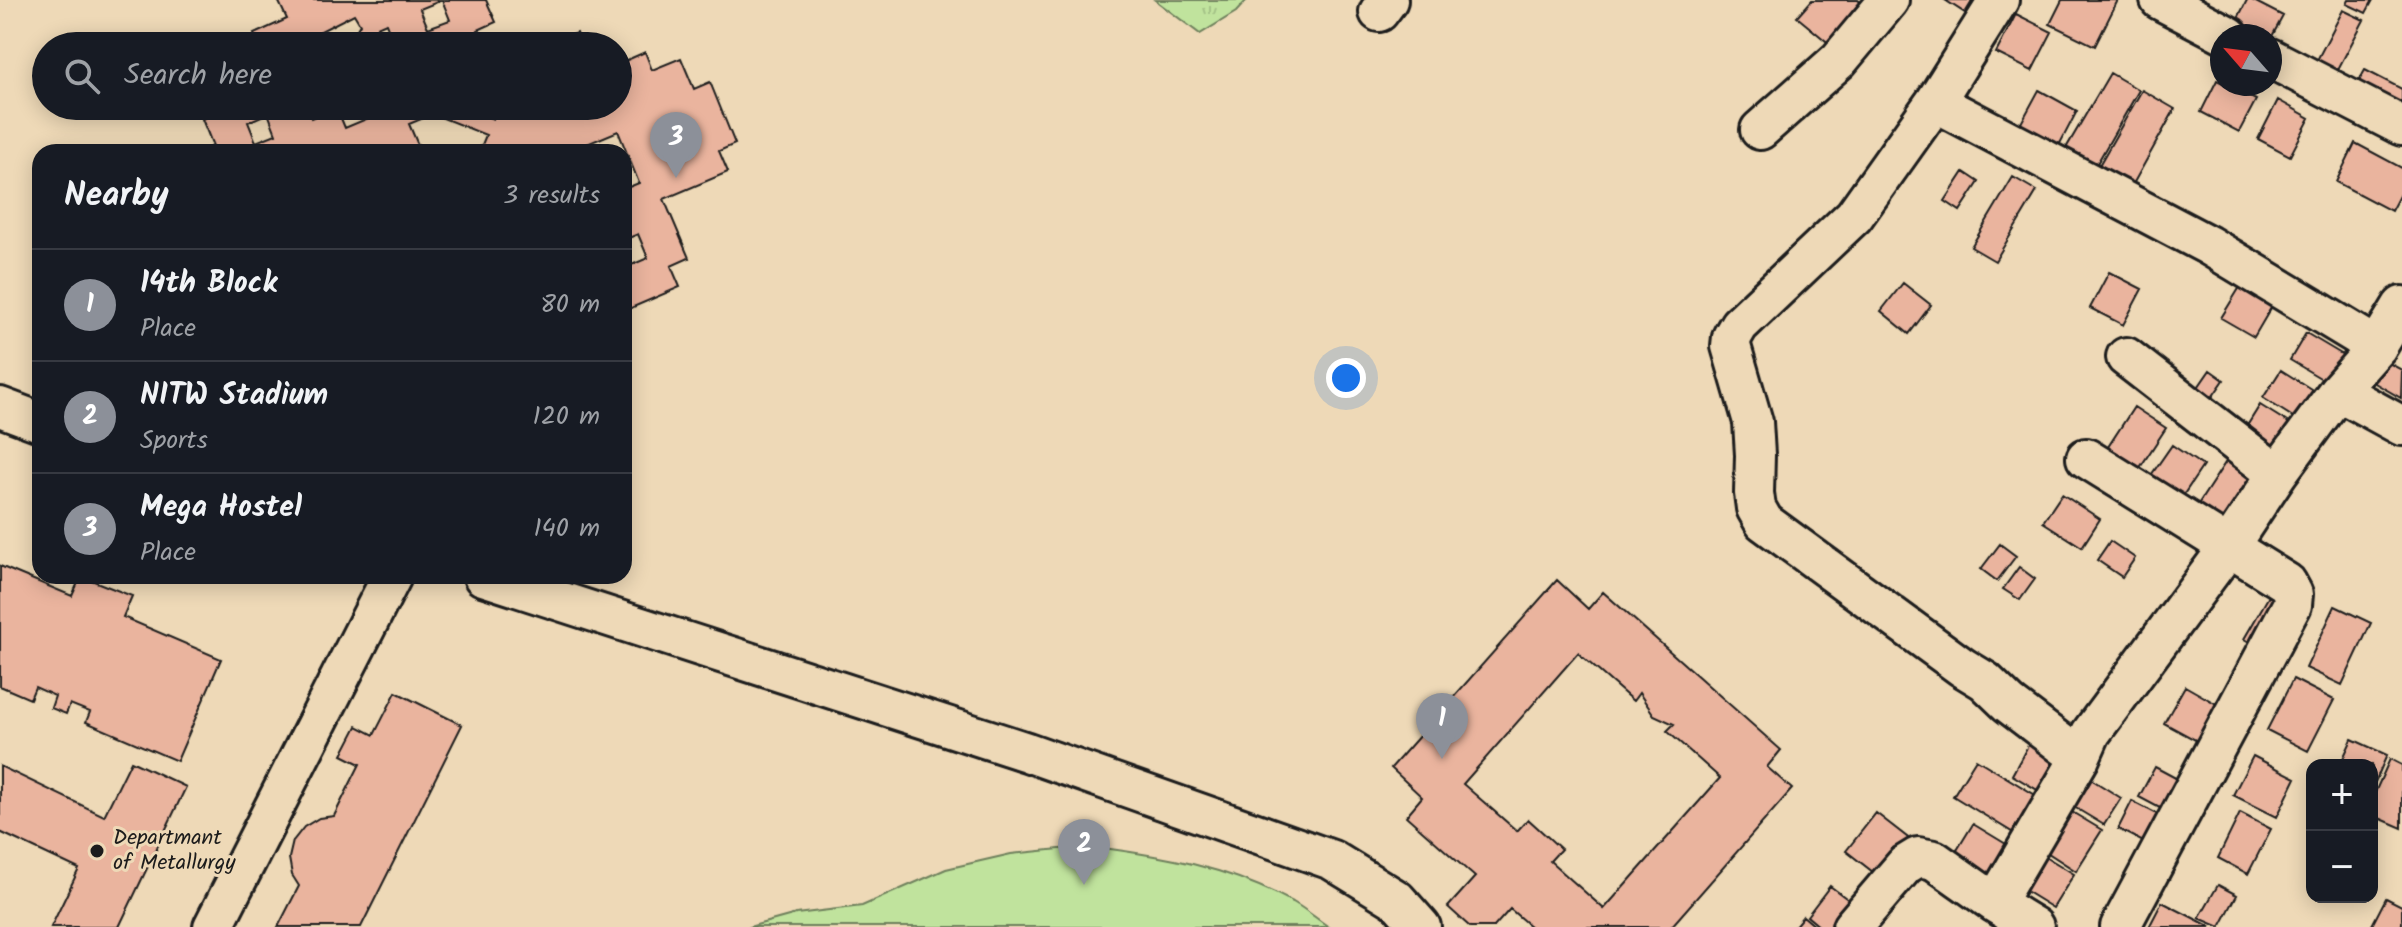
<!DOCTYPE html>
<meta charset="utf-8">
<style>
body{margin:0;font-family:Kalam,sans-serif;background:#242831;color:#f1f3f6}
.controls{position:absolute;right:24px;bottom:24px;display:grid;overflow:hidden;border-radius:16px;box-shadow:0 4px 20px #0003}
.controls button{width:72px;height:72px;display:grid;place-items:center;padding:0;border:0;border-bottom:2px solid #363941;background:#171b24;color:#f1f3f6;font:40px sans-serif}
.compass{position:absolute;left:2210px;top:24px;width:72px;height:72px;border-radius:50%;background:#171b24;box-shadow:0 4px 20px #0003;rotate:298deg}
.you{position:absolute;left:1346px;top:378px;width:28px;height:28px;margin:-20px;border:6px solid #fff;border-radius:50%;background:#1a73e8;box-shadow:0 0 0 12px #1a73e833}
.badge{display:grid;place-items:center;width:52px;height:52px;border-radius:50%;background:#8c9099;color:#fff;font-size:26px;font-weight:700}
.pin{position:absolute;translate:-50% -66px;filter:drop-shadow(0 2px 4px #0008)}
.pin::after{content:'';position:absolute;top:42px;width:28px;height:24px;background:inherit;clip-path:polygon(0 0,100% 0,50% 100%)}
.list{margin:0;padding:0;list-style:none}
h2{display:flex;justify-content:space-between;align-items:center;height:104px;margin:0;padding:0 32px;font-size:34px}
h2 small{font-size:26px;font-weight:400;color:#9ea1a6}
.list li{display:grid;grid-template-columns:52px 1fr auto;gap:24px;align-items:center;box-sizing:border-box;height:112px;padding:0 32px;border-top:2px solid #363941}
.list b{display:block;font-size:30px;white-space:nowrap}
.list p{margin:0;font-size:26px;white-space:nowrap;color:#9ea1a6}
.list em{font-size:26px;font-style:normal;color:#9ea1a6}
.icon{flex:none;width:44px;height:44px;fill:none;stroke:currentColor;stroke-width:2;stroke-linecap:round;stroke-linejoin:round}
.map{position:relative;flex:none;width:2402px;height:927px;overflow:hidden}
.search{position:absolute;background:#171b24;box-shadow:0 4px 20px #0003;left:32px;top:32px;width:600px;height:88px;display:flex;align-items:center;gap:20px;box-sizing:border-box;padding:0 28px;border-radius:44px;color:#9ea1a6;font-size:30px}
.panel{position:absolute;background:#171b24;box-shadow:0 4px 20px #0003;left:32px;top:144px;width:600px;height:440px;border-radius:24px}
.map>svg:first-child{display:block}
.grass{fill:#c0e39d;stroke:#6e805c;stroke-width:2}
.park{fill:url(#park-tufts);stroke:#6e805c;stroke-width:2}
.building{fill:#eab49e;stroke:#1c1c1c;stroke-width:2;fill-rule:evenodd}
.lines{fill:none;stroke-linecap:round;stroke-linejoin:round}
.street-casing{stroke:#1c1c1c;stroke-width:44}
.street{stroke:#eed9b7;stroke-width:38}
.poi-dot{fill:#1c1c1c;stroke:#eed9b7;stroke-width:3}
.labels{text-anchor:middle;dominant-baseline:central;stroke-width:6;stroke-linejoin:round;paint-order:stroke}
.poi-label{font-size:22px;fill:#1c1c1c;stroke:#eed9b7;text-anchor:start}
</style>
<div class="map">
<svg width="2402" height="927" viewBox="0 0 2402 927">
<defs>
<pattern id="park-tufts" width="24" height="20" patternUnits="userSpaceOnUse" patternTransform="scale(2)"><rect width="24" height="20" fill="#c0e39d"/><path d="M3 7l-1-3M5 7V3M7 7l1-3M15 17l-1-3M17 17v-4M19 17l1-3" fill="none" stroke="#a4c287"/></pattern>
</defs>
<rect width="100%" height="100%" fill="#eed9b7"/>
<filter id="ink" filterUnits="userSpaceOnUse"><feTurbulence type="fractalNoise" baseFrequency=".0125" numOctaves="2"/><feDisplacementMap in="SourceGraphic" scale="16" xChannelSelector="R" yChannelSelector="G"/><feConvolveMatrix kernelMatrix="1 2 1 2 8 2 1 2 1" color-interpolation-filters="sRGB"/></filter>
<g filter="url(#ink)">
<path class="grass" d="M1089,846C1164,856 1225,866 1293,902C1305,909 1317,919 1329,927H749L796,914L862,906L946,869L1011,854Z"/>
<path class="park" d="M1155,0H1247L1236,12L1200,34Z"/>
<path class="building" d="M278,0H486L496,22L478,30L485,46H395L386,23L377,27L369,46H337L352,38L360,24L354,14L315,34L321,46H259L254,34L287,19ZM442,0L450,20L428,28L420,9Z
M1812,0H1858L1870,10L1837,50L1797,17Z
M1945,0H1973L1965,13Z
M2062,0H2118L2095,46L2050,24Z
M2247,0H2252L2283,16L2270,40V36H2239L2231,32Z
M2349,0H2373L2366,13L2347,4Z
M2343,10L2364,20L2335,75L2315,64Z
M2016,14L2052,32L2032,71L1996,53Z
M577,33L582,46H545Z
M645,52L652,70L681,58L694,89L710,82L735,144L719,151L728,172L664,199L689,258L671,266L680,287L624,311V260L627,267L648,258L638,234L624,240V189L639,183L618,131L568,152H479L486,135L433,114L409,124L421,152H199L213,146L202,119L219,112L216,106H307L311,118L324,113L327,106H344L340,116L345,128L383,112L381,106H462L493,119L498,106H618V64ZM268,113L276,134L256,142L248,122ZM686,118L694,138L668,148L660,129Z
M2365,70L2402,89V107L2353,92Z
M2110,73L2139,90L2095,167L2065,150Z
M2217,80L2256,100L2239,132L2201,112Z
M2039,90L2077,111L2053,157L2014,136Z
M2142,90L2175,109L2132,186L2098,167Z
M2278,100L2310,118L2290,156L2258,139Z
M2355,143L2402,168V190L2391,211L2336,182Z
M1964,172L1979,182L1960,211L1945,201Z
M2013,177L2037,191L1995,261L1971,247Z
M2109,272L2142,289L2123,325L2090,308Z
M2243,282L2275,301L2254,337L2221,318Z
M1903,283L1931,305L1909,334L1881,311Z
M2306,333L2348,358L2332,385L2290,360Z
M2385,361L2402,370L2401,398L2373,382Z
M2210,370L2224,380L2206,406L2192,396Z
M2281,370L2322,396L2304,424L2263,398Z
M2260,405L2300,430L2282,459L2242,434Z
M2134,407L2166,428L2137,472L2106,450Z
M2172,445L2203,466L2178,503L2147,481Z
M2227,460L2259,481L2230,527L2197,506Z
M2062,494L2100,519L2082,547L2043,522Z
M2110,541L2135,558L2122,577L2097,560Z
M2000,544L2016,556L1997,581L1981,569Z
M0,566L72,596L81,576L132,596L123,617L221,659L177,761L86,722L90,712L70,704L66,714L51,708L55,696L35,687L30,699L0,686Z
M2019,567L2035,579L2020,600L2003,589Z
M1557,580L1588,609L1603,592L1781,750L1767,767L1792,789L1671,927H1531L1510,909L1494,927H1470L1448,907L1475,877L1406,816L1422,797L1391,768ZM1578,653L1633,701L1639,693L1654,715L1674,724L1667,731L1720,778L1604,909L1550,861L1561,849L1528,819L1517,831L1463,784Z
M2273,589L2292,600L2263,650L2244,639Z
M2335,606L2371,623L2342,685L2306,668Z
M2293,679L2334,700L2308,751L2267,730Z
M2185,686L2220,706L2199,742L2164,723Z
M396,692L462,725L361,927H278L299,886L292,875L289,858L293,841L304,827L319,818L334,816L360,764L342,755L357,726L374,735Z
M2352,739L2387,755L2372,789V765H2340Z
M2031,740L2072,763L2051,798L2012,775Z
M2253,756L2296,778L2277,817L2233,795Z
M1976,759L2047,802L2025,840L1953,796Z
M2390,759L2402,765V828L2372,815V799Z
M131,761L186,787L119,927H51L79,869L0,832V766L104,816Z
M2155,767L2185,783L2169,813L2139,797Z
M2086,776L2121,798L2104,825L2069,804Z
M2132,801L2167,819L2153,847L2118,829Z
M2067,809L2102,830L2076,871L2042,849Z
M1876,813L1912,841L1882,879L1846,851Z
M2240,813L2271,829L2248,874L2218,858Z
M1973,824L2011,847L1989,883L1951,860Z
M2038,852L2074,874L2053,908L2017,886Z
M2218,885L2237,895L2220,927L2199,918Z
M1830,886L1862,910L1848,927H1820L1807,916Z
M2386,898L2402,906V924L2400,927H2371Z
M2162,902L2211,927H2149Z
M1803,916L1816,927H1794Z"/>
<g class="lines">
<g class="street-casing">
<path id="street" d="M1999,0L1935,102L2208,245L2377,347
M2160,0L2229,36
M1379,12L1388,0
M2270,58L2402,126
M1935,102L1854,216L1739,325L1732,337L1731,346L1753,422L1755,455L1754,493L1756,508L1764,522L1962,667L1985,681L2009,704L2080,758
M1760,130L1839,60L1889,0
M2126,357L2277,474
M2338,391L2402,426
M0,407L40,422
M2086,458L2287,583L2293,594L2292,605L2120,927
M483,576L1027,752L1332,860L1397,900L1421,927
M1995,903L2080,758L2091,733L2228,548L2277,474L2338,391L2377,347L2402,306
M213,927L392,576
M1852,927L1905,865L1918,857L1934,860L1995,903L2034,927"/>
</g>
<use href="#street" class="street"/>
</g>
</g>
<circle class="poi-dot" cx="97" cy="851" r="8"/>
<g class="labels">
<g class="poi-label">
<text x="113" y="838">Departmant<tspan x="113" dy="25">of Metallurgy</tspan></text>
</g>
</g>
</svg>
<div class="controls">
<button>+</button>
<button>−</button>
</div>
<svg class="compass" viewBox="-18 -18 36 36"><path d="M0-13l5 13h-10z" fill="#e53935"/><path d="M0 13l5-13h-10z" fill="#9ea1a6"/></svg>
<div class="you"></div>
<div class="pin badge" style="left:1442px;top:759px">1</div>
<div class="pin badge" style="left:1084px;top:885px">2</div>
<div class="pin badge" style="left:676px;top:178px">3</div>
<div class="search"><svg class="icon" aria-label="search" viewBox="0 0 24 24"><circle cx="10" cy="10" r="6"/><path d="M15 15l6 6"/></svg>Search here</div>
<section class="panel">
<h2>Nearby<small>3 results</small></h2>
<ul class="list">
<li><span class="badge">1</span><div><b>14th Block</b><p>Place</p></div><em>80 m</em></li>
<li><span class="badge">2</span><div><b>NITW Stadium</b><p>Sports</p></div><em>120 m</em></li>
<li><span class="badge">3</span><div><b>Mega Hostel</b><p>Place</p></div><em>140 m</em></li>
</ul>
</section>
</div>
